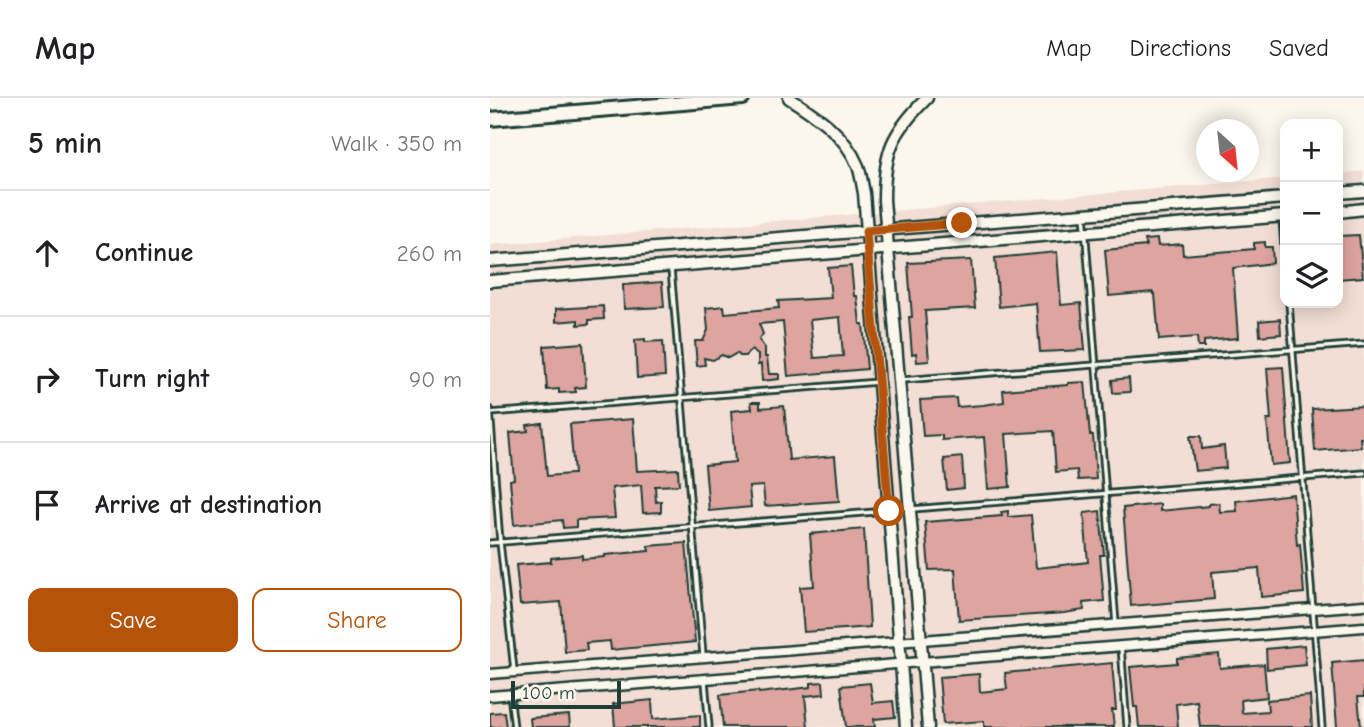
<!DOCTYPE html>
<meta charset="utf-8">
<style>
body{margin:0;font-family:"Comic Neue",sans-serif;background:#f6f6f6;color:#202124}
.controls{position:absolute;right:21px;top:21px;display:grid;overflow:hidden;border-radius:14px;box-shadow:0 4px 18px #0003}
.controls button{width:63px;height:63px;display:grid;place-items:center;padding:0;border:0;border-bottom:2px solid #e0e0e0;background:#fff;color:#202124;font:35px sans-serif}
.compass{position:absolute;left:706px;top:21px;width:63px;height:63px;border-radius:50%;background:#fff;box-shadow:0 4px 18px #0003;rotate:153deg}
.scale{position:absolute;left:21px;bottom:18px;width:110px;box-sizing:border-box;padding-left:7px;border:4px solid #1f3d34;border-top:0;font-size:19px;line-height:24px;white-space:nowrap;color:#1f3d34;-webkit-text-stroke:5px #fbf7ec;paint-order:stroke}
.stop{position:absolute;width:21px;height:21px;margin:-16px;border:5px solid #b45309;border-radius:50%;background:#fff}
.stop.end{background:#b45309;border-color:#fff;box-shadow:0 2px 7px #0008}
.list{margin:0;padding:0;list-style:none}
h2{display:flex;justify-content:space-between;align-items:center;height:91px;margin:0;padding:0 28px;font-size:30px}
h2 small{font-size:23px;font-weight:400;color:#757577}
.list li{display:grid;grid-template-columns:46px 1fr auto;gap:21px;align-items:center;box-sizing:border-box;height:126px;padding:0 28px;border-top:2px solid #e0e0e0}
.list b{display:block;font-size:26px;white-space:nowrap}
.list em{font-size:23px;font-style:normal;color:#757577}
.actions{display:flex;gap:14px;padding:21px 28px}
.actions a{flex:1;padding:16px 0;border:2px solid #b45309;border-radius:14px;text-align:center;font-size:24px;color:#b45309}
.actions .main{background:#b45309;color:#fff}
.icon{flex:none;width:38px;height:38px;fill:none;stroke:currentColor;stroke-width:2;stroke-linecap:round;stroke-linejoin:round}
.map{position:relative;flex:none;width:874px;height:629px;overflow:hidden}
header{display:flex;align-items:center;gap:42px;box-sizing:border-box;height:98px;padding:0 35px;background:#fff;border-bottom:2px solid #e0e0e0}
header strong{font-size:33px}
nav{display:flex;gap:38px;margin-inline-start:auto;font-size:24px}
main{display:flex}
aside{flex:1;background:#fff}
.map>svg:first-child{display:block}
.built{fill:#f2ded5}
.building{fill:#dea49f;stroke:#1f3d34;stroke-width:2;fill-rule:evenodd}
.lines{fill:none;stroke-linecap:round;stroke-linejoin:round}
.service-casing{stroke:#1f3d34;stroke-width:9}
.minor-casing{stroke:#1f3d34;stroke-width:13}
.tertiary-casing{stroke:#1f3d34;stroke-width:15}
.primary-casing{stroke:#1f3d34;stroke-width:18}
.service{stroke:#fbf7ec;stroke-width:3.5}
.minor{stroke:#fbf7ec;stroke-width:8}
.tertiary{stroke:#fbf7ec;stroke-width:10}
.primary{stroke:#fbf7ec;stroke-width:12}
.route{stroke:#b45309;stroke-width:9}
</style>
<header>
<strong>Map</strong>
<nav><a>Map</a><a>Directions</a><a>Saved</a></nav>
</header>
<main>
<aside>
<h2>5 min<small>Walk · 350 m</small></h2>
<ul class="list">
<li><svg class="icon" aria-label="ahead" viewBox="0 0 24 24"><path d="M12 20V5M6 11l6-6 6 6"/></svg><div><b>Continue</b></div><em>260 m</em></li>
<li><svg class="icon" aria-label="right" viewBox="0 0 24 24"><path d="M7 20v-9h11M14 6l5 5-5 5"/></svg><div><b>Turn right</b></div><em>90 m</em></li>
<li><svg class="icon" aria-label="arrive" viewBox="0 0 24 24"><path d="M6 21V4h12l-3 4 3 4H6"/></svg><div><b>Arrive at destination</b></div></li>
</ul>
<div class="actions"><a class="main">Save</a><a>Share</a></div>
</aside>
<div class="map">
<svg width="874" height="629" viewBox="0 0 874 629">
<rect width="100%" height="100%" fill="#fbf7ec"/>
<filter id="ink" filterUnits="userSpaceOnUse"><feTurbulence type="fractalNoise" baseFrequency=".0143" numOctaves="2"/><feDisplacementMap in="SourceGraphic" scale="14" xChannelSelector="R" yChannelSelector="G"/><feConvolveMatrix kernelMatrix="1 2 1 2 8 2 1 2 1" color-interpolation-filters="sRGB"/></filter>
<g filter="url(#ink)">
<path class="built" d="M874,73V629H0V147L795,80V205H848V76Z"/>
<path class="building" d="M869,137L873,179L848,181V138Z
M667,141L668,148L692,146L693,157L764,151V145L775,144V149H782L783,165L743,170L748,240L714,243V249H708L707,239L669,242L665,196H663V194L619,198L615,152L656,148L655,142Z
M567,154L571,207L591,205L595,252L550,254L546,205L509,209L505,160Z
M481,162L485,210L435,213L439,263L427,264L426,255L422,256L419,219H422L418,165Z
M361,168L364,198H367L370,226H373L377,271L298,278L293,224L269,226L273,236L269,242L275,250V259H277L279,276H289V281L272,283L271,266L268,267V257L261,252L255,258H250L247,255L238,260L232,257L223,262L214,260L215,267L207,268L205,243H213L218,232L216,210L234,208L235,215L289,210L288,203L341,200L338,170ZM350,219L353,258L324,260L320,222Z
M172,184L174,209L134,211L133,187Z
M113,208L114,221L99,222V226L88,227V222L66,224V211Z
M790,221L791,236L770,238L769,223Z
M155,241V244L173,243L175,278L147,280L145,242Z
M93,245L96,289L85,290L86,294L69,295V291L57,292L54,248Z
M793,269L800,365L781,367L777,322H781L777,270Z
M639,280L640,294L623,295L622,282Z
M595,284L600,337H603L606,381L588,382L587,372L566,374L563,333L516,336L520,389L498,391L494,339L452,342V337L433,338L430,302L466,300L467,309L493,307L514,304L513,292L578,287V285Z
M261,304H270V310L294,308L299,362L345,358L349,403L275,408L273,388L259,389L261,409L219,413L215,367L245,364L241,313L262,311Z
M874,308V340H870L871,349L825,353L822,311Z
M143,321L147,373L188,371L189,387L165,388L166,404L171,403V414L153,415L151,387L122,390L125,420L86,422V429L73,430L72,422L24,427L20,382L24,381L20,335L38,333L37,327L52,325L57,378L81,376H84L80,326Z
M700,338H711L712,351L734,348L736,370L705,373Z
M472,359L474,390L457,392L454,361Z
M803,396L807,447L810,446L814,495L771,499L769,470L722,474L724,501L641,508L633,410L670,406V413L719,408V406L729,405L730,414L747,413L746,403Z
M518,413V419L541,417L546,469L547,470L598,464L594,415L610,413L614,457H610L614,503L593,505L594,512L574,515L469,522L465,471L439,472L435,424L512,418L511,414Z
M374,431L380,529L314,534L310,489L324,488L320,436Z
M196,445L205,544L121,552L120,543L96,545L97,552L75,554L71,504L30,507L26,467L61,464V460L92,457V461L115,459V457L159,453L158,448Z
M814,547L816,567L777,571L776,551Z
M729,556L730,570L774,566L777,599L751,602L752,615L778,613L777,602L820,598L822,629H710L707,603L686,606L688,629H649L647,609H644L640,569L687,565V560Z
M874,562V599H868L871,629H847L842,565Z
M622,565L626,612H622L624,629H494V623L453,626L449,579L489,576L490,594L517,591L515,575Z
M333,584L334,596L315,598L318,629H233L230,597L268,593L269,595L321,589V585Z
M380,585L383,605L403,603L405,619L384,621L385,629H356L351,588Z
M162,602L163,621L210,617V629H125L123,606Z
M14,614L16,629H0V615Z
M79,617L80,629H41L40,620Z"/>
<g class="lines">
<g class="service-casing">
<path id="service" d="M594,116L626,526
M792,121L795,164
M181,171L213,557
M799,205L832,629
M412,282L874,246
M0,311L10,444L24,572
M0,315L388,284
M422,411L874,375
M0,445L397,413
M631,548L637,629
M215,583L219,629
M20,596L24,629"/>
</g>
<g class="minor-casing">
<path id="minor" d="M0,576L874,507
M0,598L874,529"/>
</g>
<g class="tertiary-casing">
<path id="tertiary" d="M299,0C327,18 355,36 368,68C371,76 372,86 374,95L416,629
M437,0C402,35 394,53 394,102L438,629
M848,95L874,93
M848,114L874,111
M0,163L795,100
M0,183L795,118"/>
</g>
<g class="primary-casing">
<path id="primary" d="M0,21L253,0"/>
</g>
<use href="#service" class="service"/>
<use href="#minor" class="minor"/>
<use href="#tertiary" class="tertiary"/>
<use href="#primary" class="primary"/>
</g>
</g>
<g class="lines" filter="url(#ink)">
<path class="route" d="M399,413L376,133L472,125"/>
</g>
</svg>
<div class="controls">
<button>+</button>
<button>−</button>
<button><svg class="icon" aria-label="layers" viewBox="0 0 24 24"><path d="M12 4l9 5-9 5-9-5zM3 14l9 5 9-5"/></svg></button>
</div>
<svg class="compass" viewBox="-18 -18 36 36"><path d="M0-13l5 13h-10z" fill="#e53935"/><path d="M0 13l5-13h-10z" fill="#757577"/></svg>
<div class="scale">100 m</div>
<div class="stop" style="left:399px;top:413px"></div>
<div class="stop end" style="left:472px;top:125px"></div>
</div>
</main>
